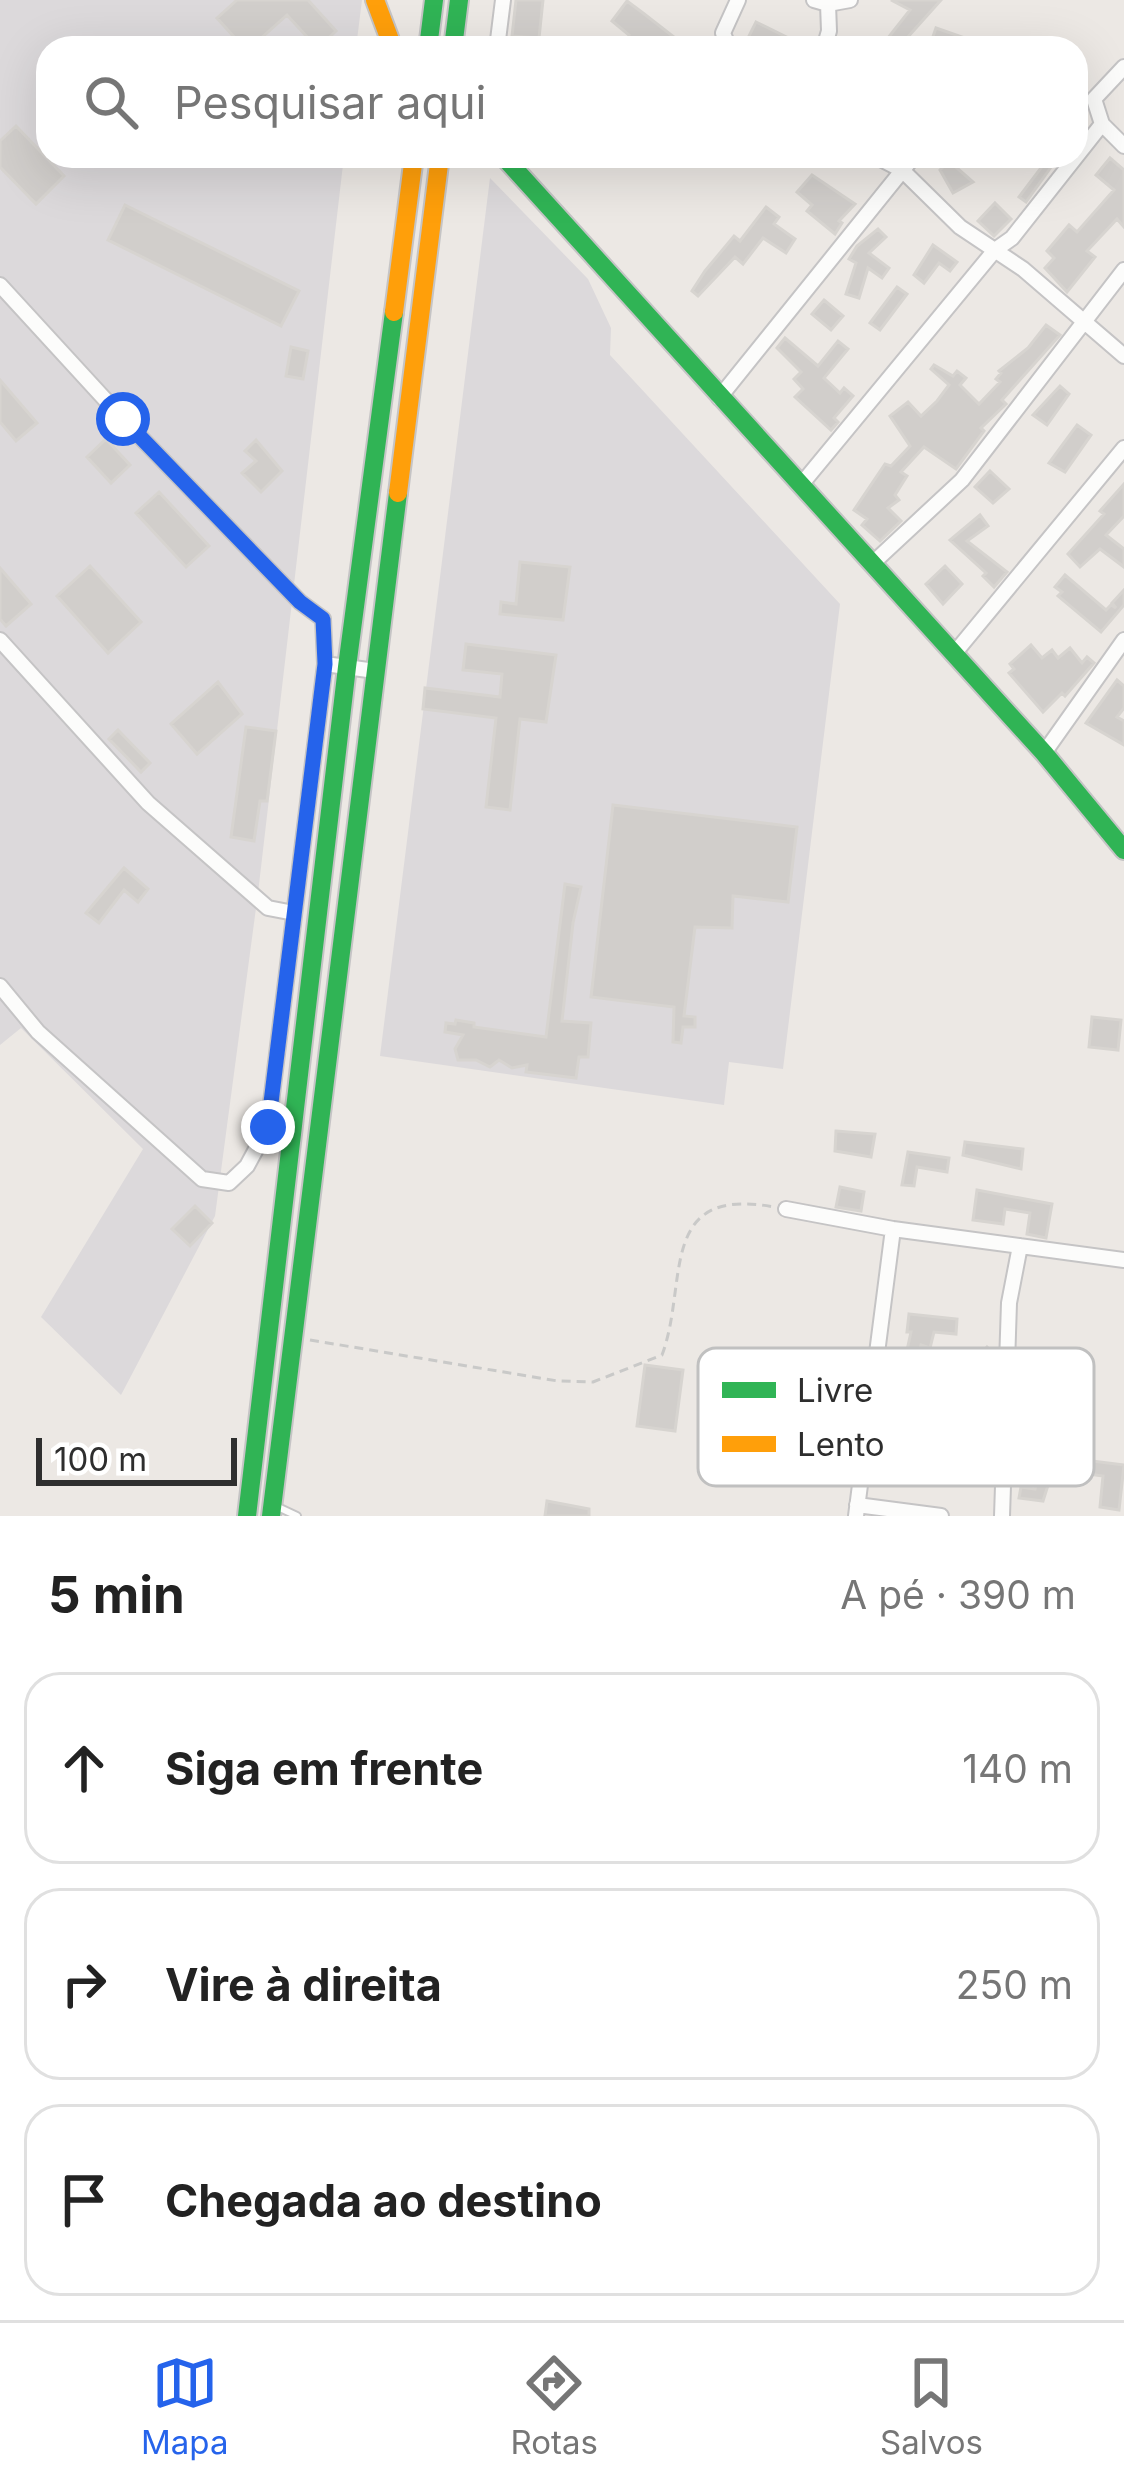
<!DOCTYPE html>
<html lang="pt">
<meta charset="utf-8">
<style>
body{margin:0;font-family:Inter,sans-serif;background:#f2f2f2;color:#222}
.scale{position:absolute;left:36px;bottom:30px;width:201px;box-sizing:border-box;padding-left:12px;border:6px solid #2e2e2e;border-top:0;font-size:33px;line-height:42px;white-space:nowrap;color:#2e2e2e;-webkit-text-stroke:9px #fff;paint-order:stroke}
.stop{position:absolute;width:36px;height:36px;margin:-27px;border:9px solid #2563eb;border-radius:50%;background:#fff}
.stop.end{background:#2563eb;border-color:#fff;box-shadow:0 3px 12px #0008}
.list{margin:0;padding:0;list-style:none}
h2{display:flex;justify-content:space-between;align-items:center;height:156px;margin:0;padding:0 48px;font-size:51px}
h2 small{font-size:39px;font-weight:400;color:#767676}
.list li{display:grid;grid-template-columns:78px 1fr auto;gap:36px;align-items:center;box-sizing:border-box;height:192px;margin:0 24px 24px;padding:0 24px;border:3px solid #e0e0e0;border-radius:36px}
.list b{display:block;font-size:45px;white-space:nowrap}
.list em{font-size:39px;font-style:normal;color:#767676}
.icon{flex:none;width:66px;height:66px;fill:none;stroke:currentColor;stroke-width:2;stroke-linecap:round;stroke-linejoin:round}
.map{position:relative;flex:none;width:1124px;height:1516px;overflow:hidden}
.search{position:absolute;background:#fff;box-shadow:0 12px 48px #0002;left:36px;right:36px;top:36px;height:132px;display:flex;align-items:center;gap:30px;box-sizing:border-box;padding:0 42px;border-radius:36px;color:#767676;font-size:45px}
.sheet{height:804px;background:#fff}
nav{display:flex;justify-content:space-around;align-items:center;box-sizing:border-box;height:168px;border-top:3px solid #e0e0e0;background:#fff;font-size:33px;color:#767676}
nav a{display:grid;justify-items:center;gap:6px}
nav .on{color:#2563eb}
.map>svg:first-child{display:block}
.industrial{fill:#dcd9db}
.building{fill:#d1cecb;stroke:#d7d4d0;stroke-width:3}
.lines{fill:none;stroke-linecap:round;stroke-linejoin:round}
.lane-casing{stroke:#c5c4c5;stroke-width:10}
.street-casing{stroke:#c5c4c5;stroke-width:18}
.fast-casing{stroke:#c5c4c5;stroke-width:22}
.slow-casing{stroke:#c5c4c5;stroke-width:22}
.path{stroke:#c9c9c8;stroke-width:3;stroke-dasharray:9 6;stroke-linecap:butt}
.lane{stroke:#fcfcfb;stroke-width:6}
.street{stroke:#fcfcfb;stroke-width:14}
.fast{stroke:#30b455;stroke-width:18}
.slow{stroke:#ff9f0a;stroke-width:18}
.route{stroke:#2563eb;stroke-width:15}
.key{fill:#fff;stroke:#c0c0c0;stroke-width:3}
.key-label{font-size:33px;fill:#2e2e2e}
</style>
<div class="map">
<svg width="1124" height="1516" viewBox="0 0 1124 1516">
<rect width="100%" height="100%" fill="#ece8e4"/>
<path class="industrial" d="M0,0H362L356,48H48V156H344L258,893L215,1216L121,1395L41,1317L143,1149L21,1028L0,1045Z
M490,178L588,279L611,328L610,355L840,604L783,1069L729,1062L724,1105L380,1056Z"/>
<path class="building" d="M237,0H308L336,31L318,48H297L308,38L287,15L250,48H244L217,18Z
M516,0H543L539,38L512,36Z
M891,0H941L898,48H891L884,43L910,10Z
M627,1L643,13L688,48H619L629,35L612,21Z
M756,22L809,48H754L745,44Z
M936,28L988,46V48H929Z
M16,126L64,176L36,204L0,167V141Z
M1050,156H1059L1026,202L1019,197Z
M1110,158L1124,170V227L1117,219L1087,251L1095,257L1067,292L1045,268L1054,258L1047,251L1069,225L1077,232L1114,190L1096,175Z
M949,161L973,182L953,193L940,170Z
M812,175L855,204L839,221L842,223L835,234L807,211L812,205L797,192Z
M995,203L1011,219L994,236L978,221Z
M125,205L299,291L281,326L108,240Z
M766,207L779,217L774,224L795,239L786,253L763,238L743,264L735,257L698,296L692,291L705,271L734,236L740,241Z
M878,229L886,237L869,253L889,268L882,278L868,268L859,298L846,294L856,263L849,259L857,246Z
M933,245L957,262L950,271L939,263L924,283L914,275Z
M897,287L907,294L880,330L870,323Z
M824,300L843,316L831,330L812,314Z
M1046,325L1060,335L1002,400L1006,404L981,428L984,431L956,469L924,447L901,472L907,476L895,495L899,500L888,508L901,521L880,541L862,525L867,519L854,510L885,464L891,466L910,446L890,416L908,402L921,416L937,401L949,385L931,369L934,365L953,376L957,371L966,378L960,385L979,404L1000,382L996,379L1001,373L999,371L1028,348Z
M785,338L818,366L838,341L848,349L824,378L840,393L844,388L853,396L834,418L838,422L831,430L795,397L803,389L794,379L801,372L777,348Z
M291,347L308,351L303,379L286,376Z
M0,380L37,423L16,441L0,422Z
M1060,386L1069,394L1047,425L1033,415Z
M1077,425L1091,435L1065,472L1049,463Z
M106,439L130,465L111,483L87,457Z
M256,440L282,471L261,492L242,473L256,461L245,451Z
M990,471L1009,489L993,503L975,487Z
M1124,484V516L1106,535L1124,549V567L1100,549L1080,567L1068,554L1104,514L1100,511Z
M159,492L209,546L186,567L136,513Z
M980,515L988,526L967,541L1007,572L994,587L983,576L986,573L950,540Z
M520,562L570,567L563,620L500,614L501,602L516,604Z
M90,566L141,622L108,653L57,596Z
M945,566L962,584L943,604L926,584Z
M0,568L31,604L6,626L0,619Z
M1065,575L1106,610L1111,605L1116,608L1112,603L1124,590V605L1101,632L1058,596L1062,592L1055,587Z
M466,644L556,655L546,722L520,719L510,810L486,807L496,718L423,709L425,688L500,697L502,674L463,670Z
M1031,645L1042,658L1052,650L1058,658L1070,648L1082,663L1087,657L1094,663L1065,696L1062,693L1043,712L1009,673L1014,669L1010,664Z
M1117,680L1124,686V708L1117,717L1124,721V745L1086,723Z
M218,682L242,714L197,754L171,724Z
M246,727L276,731L267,801H260L254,841L231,837Z
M118,730L150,763L141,772L109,739Z
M613,805L797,827L788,902L733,896L732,928L695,927L684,1016L695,1017V1027H683L681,1043L673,1042L674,1007L591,997Z
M124,868L148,889L138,902L124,890L99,923L86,913Z
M565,884L581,887L573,923L562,1021L591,1023L588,1057H579L576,1078L526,1072L527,1065L512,1068L499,1060L490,1067L476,1060H458L455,1049L463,1035L445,1032L446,1023L455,1024L456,1020L474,1023V1027L546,1037Z
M1092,1017L1121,1020L1118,1050L1089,1047Z
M836,1131L875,1134L871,1157L835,1151Z
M965,1142L1023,1149L1021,1169L963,1155Z
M908,1152L949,1158L947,1172L917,1167L914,1186L902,1185Z
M840,1187L864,1192L861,1211L836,1207Z
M977,1190L1052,1204L1046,1238L1027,1234L1030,1213L1005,1209L1003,1224L973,1220Z
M195,1206L212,1223L190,1246L172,1229Z
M909,1314L957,1319L956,1334L934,1332L930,1348L921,1345L916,1366L904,1364L911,1332H907Z
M987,1347L995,1355L979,1375L991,1376L982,1413H978L970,1479L957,1475L964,1447L961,1446L969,1384L962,1383L970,1351L982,1353Z
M645,1365L683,1370L675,1431L637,1426Z
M1022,1427L1043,1428L1042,1434L1089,1440L1084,1460L1124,1465L1119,1510L1100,1507L1103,1476L1059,1470L1058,1482H1049L1043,1501L1019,1498L1021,1487L1035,1489L1041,1460L1019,1458Z
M547,1501L589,1509V1516H545Z"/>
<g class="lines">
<g class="lane-casing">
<path id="lane" d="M280,1508L297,1516"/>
</g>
<g class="street-casing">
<path id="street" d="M814,0L828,4L850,0
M497,48L503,0
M729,48L723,33L738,0
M824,48L829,31L828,4
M1124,67L1094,99L1102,124L1124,146
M875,156L902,170L960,227L1023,269L1124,356
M0,285L123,419L300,602L323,619L325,664
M719,398L914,156
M800,486L995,250L1012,238L1102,124
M873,563L962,480L1124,270
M0,640L148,803L268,908L294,913
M953,655L1124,448
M1044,753L1124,640
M0,986L38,1032L202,1179L229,1183L247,1166L268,1127L325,664L375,671
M786,1209L893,1229L1124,1260
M857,1505L941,1516
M856,1516L893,1229
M1002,1516L1009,1303L1020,1246"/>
</g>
<g class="fast-casing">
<path id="fast" d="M428,48L434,0
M453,48L459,0
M503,156L1044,753L1124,850
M247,1516L347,667L394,312
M271,1516L398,493"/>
</g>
<g class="slow-casing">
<path id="slow" d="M375,0L393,48
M394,312L414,156
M398,493L440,156"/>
</g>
<path class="path" d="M310,1340L558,1381L593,1382L662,1355C689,1283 656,1185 774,1207"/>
<use href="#lane" class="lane"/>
<use href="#street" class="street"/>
<use href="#fast" class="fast"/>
<use href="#slow" class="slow"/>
</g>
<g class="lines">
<path class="route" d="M123,419L300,602L323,619L325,664L268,1127"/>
</g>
<rect x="698" y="1348" width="396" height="138" rx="18" class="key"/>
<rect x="722" y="1382" width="54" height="16" fill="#30b455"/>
<rect x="722" y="1436" width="54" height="16" fill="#ff9f0a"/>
<g class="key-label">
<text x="797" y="1402">Livre</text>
<text x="797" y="1456">Lento</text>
</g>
</svg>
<div class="scale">100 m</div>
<div class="stop" style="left:123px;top:419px"></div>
<div class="stop end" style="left:268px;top:1127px"></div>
<div class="search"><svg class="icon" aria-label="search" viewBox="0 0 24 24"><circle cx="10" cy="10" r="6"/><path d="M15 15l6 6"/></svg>Pesquisar aqui</div>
</div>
<section class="sheet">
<h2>5 min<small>A pé · 390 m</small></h2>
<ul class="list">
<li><svg class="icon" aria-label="ahead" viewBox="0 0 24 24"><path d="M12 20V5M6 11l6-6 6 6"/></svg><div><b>Siga em frente</b></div><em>140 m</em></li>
<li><svg class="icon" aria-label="right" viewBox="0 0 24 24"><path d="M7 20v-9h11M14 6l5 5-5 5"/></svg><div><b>Vire à direita</b></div><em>250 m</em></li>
<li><svg class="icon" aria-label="arrive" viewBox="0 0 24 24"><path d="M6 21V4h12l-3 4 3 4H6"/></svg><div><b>Chegada ao destino</b></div></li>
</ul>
</section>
<nav>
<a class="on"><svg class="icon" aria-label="map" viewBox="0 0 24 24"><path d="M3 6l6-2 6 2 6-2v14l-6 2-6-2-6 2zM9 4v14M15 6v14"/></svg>Mapa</a>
<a><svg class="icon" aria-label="directions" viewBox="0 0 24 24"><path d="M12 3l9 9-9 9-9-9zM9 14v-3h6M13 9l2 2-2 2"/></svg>Rotas</a>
<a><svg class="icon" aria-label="saved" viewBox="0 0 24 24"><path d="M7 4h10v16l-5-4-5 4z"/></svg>Salvos</a>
</nav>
